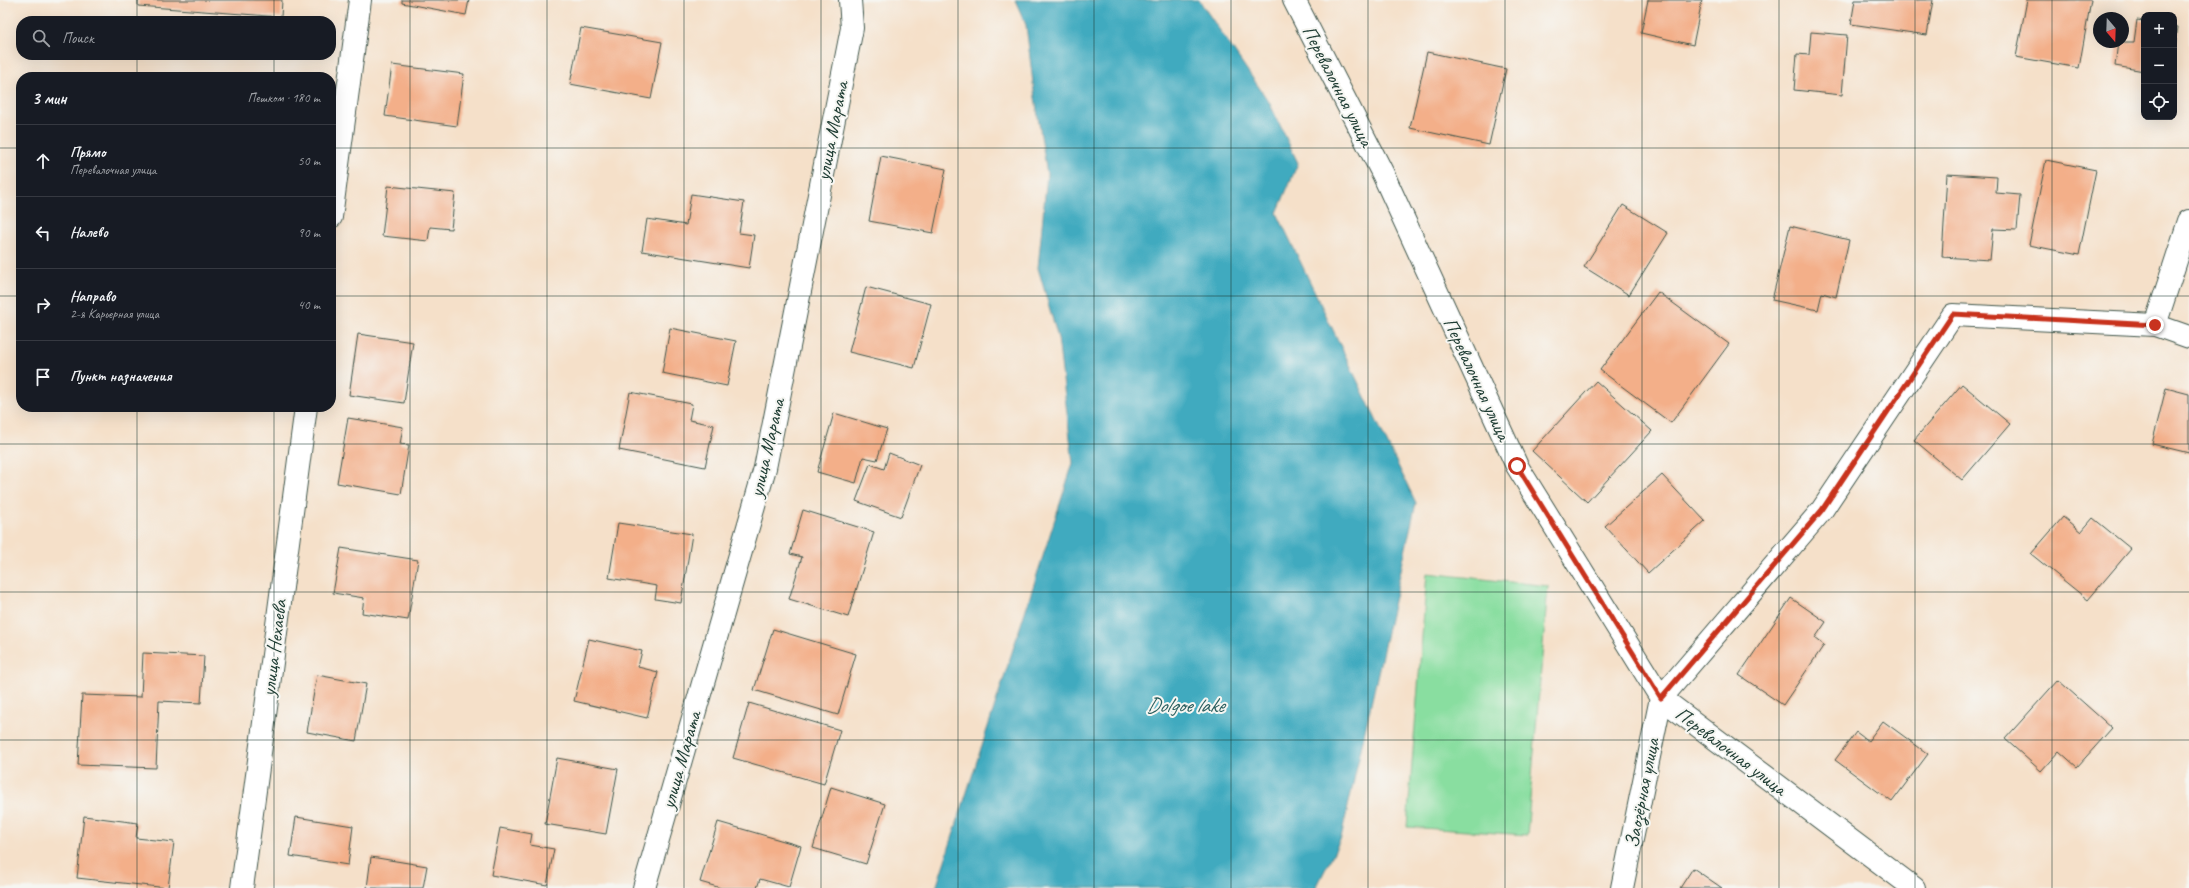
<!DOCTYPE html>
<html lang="ru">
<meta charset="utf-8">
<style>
body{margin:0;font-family:Caveat,sans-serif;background:#242831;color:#f1f3f6}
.controls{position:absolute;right:12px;top:12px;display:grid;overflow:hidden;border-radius:8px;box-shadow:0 4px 16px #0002}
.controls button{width:36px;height:36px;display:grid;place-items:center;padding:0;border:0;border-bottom:1px solid #363941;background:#171b24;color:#f1f3f6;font:20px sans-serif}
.compass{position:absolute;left:2093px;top:12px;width:36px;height:36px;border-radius:50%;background:#171b24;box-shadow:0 4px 16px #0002;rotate:161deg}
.stop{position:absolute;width:12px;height:12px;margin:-9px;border:3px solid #c8321e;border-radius:50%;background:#fff}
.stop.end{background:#c8321e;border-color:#fff;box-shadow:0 1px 4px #0008}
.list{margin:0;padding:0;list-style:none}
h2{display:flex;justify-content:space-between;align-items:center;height:52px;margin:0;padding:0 16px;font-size:17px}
h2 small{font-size:13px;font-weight:400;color:#9ea1a6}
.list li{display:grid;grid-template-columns:26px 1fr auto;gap:12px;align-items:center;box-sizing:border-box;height:72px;padding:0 16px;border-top:1px solid #363941}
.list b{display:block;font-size:15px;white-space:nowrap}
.list p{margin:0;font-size:13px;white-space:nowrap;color:#9ea1a6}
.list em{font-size:13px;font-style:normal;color:#9ea1a6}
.icon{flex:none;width:22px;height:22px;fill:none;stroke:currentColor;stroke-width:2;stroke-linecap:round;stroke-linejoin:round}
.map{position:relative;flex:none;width:2189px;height:888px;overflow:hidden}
.search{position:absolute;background:#171b24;box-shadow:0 4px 16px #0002;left:16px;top:16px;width:320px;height:44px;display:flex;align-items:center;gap:10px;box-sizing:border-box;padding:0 14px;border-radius:16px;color:#9ea1a6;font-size:15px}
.panel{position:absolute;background:#171b24;box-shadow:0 4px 16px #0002;left:16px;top:72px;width:320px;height:340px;border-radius:16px}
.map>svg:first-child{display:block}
.green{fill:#89dea0;stroke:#548e6a}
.water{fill:#40aabf;stroke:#30747a}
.building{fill:#f3af89}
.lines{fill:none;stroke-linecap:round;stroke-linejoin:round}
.minor-casing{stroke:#3f554a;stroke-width:24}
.tertiary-casing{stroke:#3f554a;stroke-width:24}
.minor{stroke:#fff;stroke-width:22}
.tertiary{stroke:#fff;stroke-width:22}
.route{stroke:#c8321e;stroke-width:5}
.grid{fill:none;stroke:#1f3d34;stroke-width:1;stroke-opacity:0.55}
.labels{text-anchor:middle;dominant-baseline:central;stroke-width:4;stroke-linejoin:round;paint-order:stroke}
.street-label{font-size:20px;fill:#1f3d34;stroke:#f6f6f2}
.water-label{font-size:21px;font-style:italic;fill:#295e5e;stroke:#f6f6f2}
</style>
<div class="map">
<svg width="2189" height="888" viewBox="0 0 2189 888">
<rect width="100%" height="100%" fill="#f6f6f2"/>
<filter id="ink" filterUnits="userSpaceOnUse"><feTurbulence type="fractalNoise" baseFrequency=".025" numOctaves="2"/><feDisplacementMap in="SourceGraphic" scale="8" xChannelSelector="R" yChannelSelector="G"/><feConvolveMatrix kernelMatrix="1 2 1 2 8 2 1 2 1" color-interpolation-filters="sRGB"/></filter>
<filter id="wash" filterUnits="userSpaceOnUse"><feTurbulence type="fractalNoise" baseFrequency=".012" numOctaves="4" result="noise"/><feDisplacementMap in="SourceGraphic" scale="16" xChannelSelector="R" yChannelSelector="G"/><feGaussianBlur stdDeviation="0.9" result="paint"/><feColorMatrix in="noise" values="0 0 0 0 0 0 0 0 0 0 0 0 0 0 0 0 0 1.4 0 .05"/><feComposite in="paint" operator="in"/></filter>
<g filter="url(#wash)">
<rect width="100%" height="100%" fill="#f5e0c9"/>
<path class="green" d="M1427,573L1548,586L1527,835L1407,827Z"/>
<path class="water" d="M1015,0H1199L1269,102L1298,163L1277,213L1416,503L1341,838L1316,888H936L1073,463L1058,338L1038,268L1047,174L1034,91L1026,25Z"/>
<g id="blocks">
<path class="building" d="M138,0H282L281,17L138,6Z
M402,0H469L466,15L402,3Z
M1648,0H1702L1693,45L1641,33Z
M1855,0H1933L1927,35L1851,24Z
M2027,0H2091L2079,68L2016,57Z
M2137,20L2144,21V71L2115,66L2118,42H2134Z
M2174,26L2178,27L2175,47L2174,46Z
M581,28L662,42L651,99L570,84Z
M1811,32L1847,35L1842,95L1794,90L1797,54L1809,55Z
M1427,52L1506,69L1489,145L1410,128Z
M392,65L464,74L457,126L385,116Z
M881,156L946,169L933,233L869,221Z
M2046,160L2096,170L2079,255L2029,245Z
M1947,174L1997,177L1996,193L2020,195L2017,230L1993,229L1990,260L1942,257Z
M388,186L455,193L451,229L430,227L428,241L382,236Z
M691,194L744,202L739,233L754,235L749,268L642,251L647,219L686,225Z
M1623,205L1668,233L1629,295L1584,267Z
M1790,226L1849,240L1836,297L1822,293L1818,310L1772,300Z
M866,287L931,304L914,368L849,352Z
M1658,292L1729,344L1671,423L1600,370Z
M670,328L736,341L727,386L662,373Z
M358,334L413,342L404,403L349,395Z
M1596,381L1652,431L1587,502L1532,451Z
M1962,384L2010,424L1962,480L1914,440Z
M2166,388L2189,394V453L2152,444Z
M630,392L692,404L689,420L714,425L705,467L619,450Z
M834,413L887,429L877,460L863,457L856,483L817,472Z
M348,418L403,427L400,444L409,445L401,494L337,483Z
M889,453L920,465L901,517L856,501L870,464L884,469Z
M1662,475L1705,521L1648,573L1605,526Z
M803,510L874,532L848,617L789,599L802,557L790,554Z
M2063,517L2081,532L2093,518L2131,549L2088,600L2031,554Z
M618,523L692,534L681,603L655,599L657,586L609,578Z
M341,548L418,560L408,620L362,613L364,598L333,593Z
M1791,598L1826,622L1815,638L1824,645L1783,705L1739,675Z
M773,629L856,654L838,715L754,690Z
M589,639L642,651L638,667L658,672L647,718L574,701Z
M143,653L204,656L201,703L159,701L156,768L78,765L82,695L141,697Z
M317,675L366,684L356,741L307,732Z
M2058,680L2112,728L2077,767L2059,751L2041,771L2005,739Z
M749,703L840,730L824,784L733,758Z
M1883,721L1928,754L1892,802L1835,760L1856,732L1868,741Z
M557,758L618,769L606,834L545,824Z
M831,787L885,804L866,864L813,848Z
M84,816L138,823L136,838L174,842L168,888L77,878Z
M296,817L353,826L348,865L290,856Z
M718,822L801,846L789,887L760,879L757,888H721L700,882Z
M500,828L532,834L530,845L554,849L547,885L491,875Z
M371,857L427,866L423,888H367Z
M1693,868L1722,888H1680Z"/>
</g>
</g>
<g filter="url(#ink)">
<use href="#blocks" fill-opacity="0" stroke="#3f554a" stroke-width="1"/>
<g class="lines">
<g class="minor-casing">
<path id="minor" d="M1294,0L1383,174L1517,466L1661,698L1914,888
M2155,325L2189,221
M644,888L765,468L852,28L850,0
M1622,888L1661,698L1822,510L1953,315L2155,325L2189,337"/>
</g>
<g class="tertiary-casing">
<path id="tertiary" d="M331,217L360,0
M242,888L306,407"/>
</g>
<use href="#minor" class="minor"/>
<use href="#tertiary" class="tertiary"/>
</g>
</g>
<g class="lines" filter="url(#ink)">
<path class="route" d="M1517,466L1661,698L1822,510L1953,314L2155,325"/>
</g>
<path class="grid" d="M137,0V21M274,0V21M410,0V888M547,0V888M684,0V888M821,0V888M958,0V888M1094,0V888M1231,0V888M1368,0V888M1505,0V888M1642,0V888M1779,0V888M1915,0V888M2052,0V888M137,55V77M274,55V77M0,148H21M331,148H2189M0,296H21M331,296H2189M137,407V888M274,407V888M0,444H2189M0,592H2189M0,740H2189"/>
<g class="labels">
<g class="street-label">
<text transform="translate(1338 86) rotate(63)">Перевалочная улица</text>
<text transform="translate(832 131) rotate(-79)">улица Марата</text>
<text transform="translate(1477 379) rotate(65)">Перевалочная улица</text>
<text transform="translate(767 448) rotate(-77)">улица Марата</text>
<text transform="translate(274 648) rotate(-83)">улица Нехаева</text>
<text transform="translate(1731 751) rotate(37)">Перевалочная улица</text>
<text transform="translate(681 760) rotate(-74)">улица Марата</text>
<text transform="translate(1642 793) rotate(-79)">Заозёрная улица</text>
</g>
<g class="water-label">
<text x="1185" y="705">Dolgoe lake</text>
</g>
</g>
</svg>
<div class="controls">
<button>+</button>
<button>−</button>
<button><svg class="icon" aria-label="locate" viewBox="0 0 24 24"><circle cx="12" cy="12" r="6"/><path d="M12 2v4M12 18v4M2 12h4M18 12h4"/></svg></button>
</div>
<svg class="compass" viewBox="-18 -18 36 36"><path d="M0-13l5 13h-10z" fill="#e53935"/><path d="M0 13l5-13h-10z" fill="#9ea1a6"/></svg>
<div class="stop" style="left:1517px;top:466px"></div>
<div class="stop end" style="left:2155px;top:325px"></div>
<div class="search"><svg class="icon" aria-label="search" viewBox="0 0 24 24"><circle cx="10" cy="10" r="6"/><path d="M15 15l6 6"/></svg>Поиск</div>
<section class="panel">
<h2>3 мин<small>Пешком · 180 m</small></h2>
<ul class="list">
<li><svg class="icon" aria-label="ahead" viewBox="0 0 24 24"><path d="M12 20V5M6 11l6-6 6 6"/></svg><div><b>Прямо</b><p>Перевалочная улица</p></div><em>50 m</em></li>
<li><svg class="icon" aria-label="left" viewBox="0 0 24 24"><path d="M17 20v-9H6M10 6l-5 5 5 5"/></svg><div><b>Налево</b></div><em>90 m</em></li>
<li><svg class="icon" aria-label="right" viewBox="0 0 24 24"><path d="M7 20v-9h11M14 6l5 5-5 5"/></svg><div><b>Направо</b><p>2-я Карьерная улица</p></div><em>40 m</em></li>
<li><svg class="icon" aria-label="arrive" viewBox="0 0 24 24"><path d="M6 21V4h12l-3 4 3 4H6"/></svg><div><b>Пункт назначения</b></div></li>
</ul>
</section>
</div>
